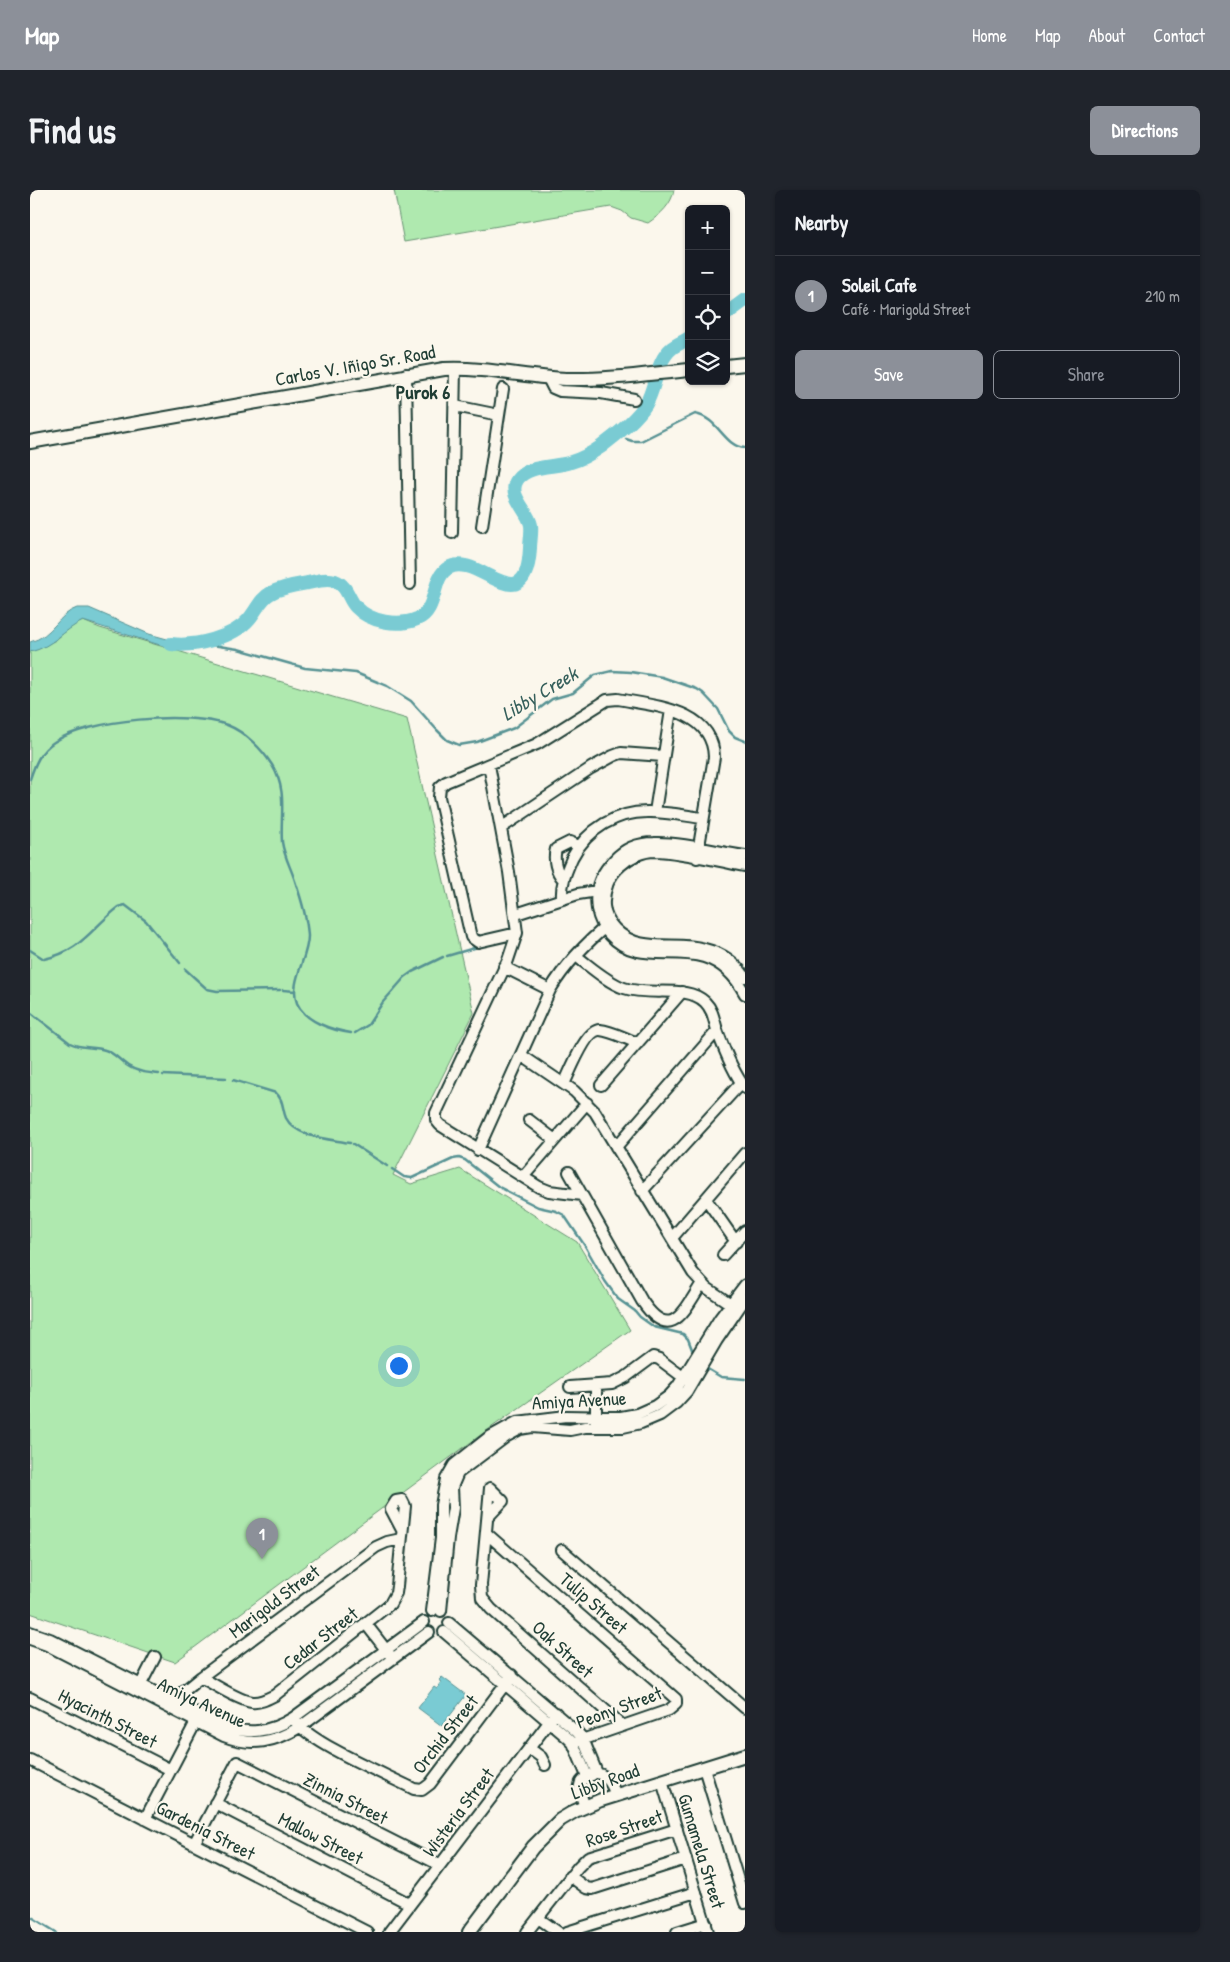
<!DOCTYPE html>
<meta charset="utf-8">
<style>
body{margin:0;font-family:"Patrick Hand",sans-serif;background:#20242c;color:#f1f3f6}
.controls{position:absolute;right:15px;top:15px;display:grid;overflow:hidden;border-radius:8px;box-shadow:0 1px 4px #0004}
.controls button{width:45px;height:45px;display:grid;place-items:center;padding:0;border:0;border-bottom:1px solid #363941;background:#171b24;color:#f1f3f6;font:25px sans-serif}
.you{position:absolute;left:368px;top:1175px;width:18px;height:18px;margin:-12px;border:4px solid #fff;border-radius:50%;background:#1a73e8;box-shadow:0 0 0 8px #1a73e833}
.badge{display:grid;place-items:center;width:32px;height:32px;border-radius:50%;background:#8c9099;color:#fff;font-size:16px;font-weight:700}
.pin{position:absolute;translate:-50% -41px;filter:drop-shadow(0 1px 2px #0008)}
.pin::after{content:'';position:absolute;top:26px;width:18px;height:15px;background:inherit;clip-path:polygon(0 0,100% 0,50% 100%)}
.list{margin:0;padding:0;list-style:none}
h2{display:flex;justify-content:space-between;align-items:center;height:65px;margin:0;padding:0 20px;font-size:21px}
h2 small{font-size:16px;font-weight:400;color:#9ea1a6}
.list li{display:grid;grid-template-columns:32px 1fr auto;gap:15px;align-items:center;box-sizing:border-box;height:80px;padding:0 20px;border-top:1px solid #363941}
.list b{display:block;font-size:19px;white-space:nowrap}
.list p{margin:0;font-size:16px;white-space:nowrap;color:#9ea1a6}
.list em{font-size:16px;font-style:normal;color:#9ea1a6}
.actions{display:flex;gap:10px;padding:15px 20px}
.actions a{flex:1;padding:11px 0;border:1px solid #8c9099;border-radius:8px;text-align:center;font-size:18px;color:#8c9099}
.actions .main{background:#8c9099;color:#fff}
.icon{flex:none;width:28px;height:28px;fill:none;stroke:currentColor;stroke-width:2;stroke-linecap:round;stroke-linejoin:round}
.map{position:relative;flex:none;width:715px;height:1742px;overflow:hidden;border-radius:8px}
header{display:flex;align-items:center;gap:30px;box-sizing:border-box;height:70px;padding:0 25px;background:#8c9099;color:#fff}
header strong{font-size:24px}
nav{display:flex;gap:28px;margin-inline-start:auto;font-size:18px}
.intro{display:flex;align-items:center;justify-content:space-between;box-sizing:border-box;height:120px;padding:0 30px}
h1{margin:0;font-size:35px}
.button{padding:12px 22px;border-radius:8px;background:#8c9099;color:#fff;font-size:18px;font-weight:700}
main{display:flex;gap:30px;padding:0 30px}
aside{flex:1;background:#171b24;border-radius:8px;box-shadow:0 1px 4px #0004}
.map>svg:first-child{display:block}
.green{fill:#afe9af;stroke:#679372}
.water{fill:#7acbd3;stroke:#569293}
.lines{fill:none;stroke-linecap:round;stroke-linejoin:round}
.stream{stroke:#569293;stroke-width:2.5}
.river{stroke:#7acbd3;stroke-width:14}
.minor-casing{stroke:#1f3d34;stroke-width:14}
.major-casing{stroke:#1f3d34;stroke-width:16}
.minor{stroke:#fbf7ec;stroke-width:10}
.major{stroke:#fbf7ec;stroke-width:12}
.labels{text-anchor:middle;dominant-baseline:central;stroke-width:4.5;stroke-linejoin:round;paint-order:stroke}
.street-label{font-size:19px;fill:#1f3d34;stroke:#fbf7ec}
.neighbourhood-label{font-size:20px;font-weight:bold;fill:#1f3d34;stroke:#fbf7ec}
.water-label{font-size:20px;font-style:italic;fill:#36605c;stroke:#fbf7ec}
</style>
<header>
<strong>Map</strong>
<nav><a>Home</a><a>Map</a><a>About</a><a>Contact</a></nav>
</header>
<div class="intro"><h1>Find us</h1><a class="button">Directions</a></div>
<main>
<div class="map">
<svg width="715" height="1742" viewBox="0 0 715 1742">
<rect width="100%" height="100%" fill="#fbf7ec"/>
<filter id="ink" filterUnits="userSpaceOnUse"><feTurbulence type="fractalNoise" baseFrequency=".02" numOctaves="2"/><feDisplacementMap in="SourceGraphic" scale="10" xChannelSelector="R" yChannelSelector="G"/><feConvolveMatrix kernelMatrix="1 2 1 2 8 2 1 2 1" color-interpolation-filters="sRGB"/></filter>
<g filter="url(#ink)">
<path class="green" d="M364,0H644C642,14 630,25 618,33L601,28L592,21L581,17L374,52Z
M53,431L70,438L377,529L444,823L363,985L381,994L430,979L547,1052L600,1140L452,1244L145,1472L0,1423V462L26,450L41,436Z"/>
<path class="water" d="M47,418H59L119,444L159,455L133,456L53,431C33,440 23,457 0,462V452C23,446 28,424 47,418Z
M412,1487L436,1505L412,1536L388,1518L404,1497L407,1499L412,1492L409,1490Z"/>
<g class="lines">
<path class="stream" d="M585,244L592,247
M596,249L602,251H611L665,224C689,228 693,256 715,258
M169,453L208,459L275,478L326,483L357,496L381,511L407,540L417,550L429,555L447,552L484,538L522,509L543,503L565,485L582,481L601,482L632,487L667,499L673,503L688,519L699,541L705,547L715,551
M0,589C5,574 10,561 24,552C57,529 160,521 197,535C215,542 232,559 242,575C258,601 250,624 252,652C254,666 261,678 265,691C271,708 277,729 278,746C278,768 259,792 267,813C275,832 302,840 321,843
M0,760L14,769C52,761 61,738 89,717L95,715L116,731L150,773
M417,766L451,756
M155,779L177,799L187,801L250,800
M253,800L265,801
M0,822L40,853C51,859 64,856 75,860C85,863 90,871 98,876C107,882 118,883 129,884
M325,843L338,835L353,812L375,787L382,782L413,767
M133,885L196,888
M203,890L246,903C254,910 252,919 256,928C266,948 300,949 320,953
M323,954L357,976
M362,979L374,987L382,988L423,969L429,968L435,970L469,997L508,1017L526,1021L534,1025L555,1056L575,1091L588,1109L605,1121L610,1127L624,1137L653,1144L658,1149L663,1162
M676,1178L691,1187L715,1189
M0,1726L26,1742"/>
<path class="river" d="M696,124L715,110
M141,454C165,457 203,448 219,429C226,421 231,408 241,403C252,397 266,395 278,393C287,391 296,388 305,391C318,396 318,409 326,417C340,432 368,437 387,429C408,421 401,388 418,378C447,360 496,436 500,358C500,351 502,343 501,335C498,320 477,305 487,290C498,274 525,278 541,272C552,269 562,263 572,256C587,244 606,230 616,214C626,197 626,171 642,158C647,154 653,152 659,148"/>
<g class="minor-casing">
<path id="minor" d="M376,184L380,394
M518,188L523,198L530,201L571,203L604,209
M425,216L469,225
M452,336L473,199
M422,343L425,178
M459,575L479,682L487,743L478,770L406,923V930L410,935L509,997L519,1001L552,1005
M625,622L641,520
M471,638L561,578L583,566L591,563L633,566
M715,666C688,662 651,652 624,653C608,653 595,658 584,670C571,683 564,700 567,719C569,729 573,738 580,745C606,774 642,757 674,767C693,773 706,787 715,804
M715,676C686,671 655,662 625,661C613,661 600,667 591,675C579,685 573,701 574,716C575,725 579,733 585,739C610,765 645,750 675,759C692,763 706,773 715,787
M533,689C526,682 523,669 526,659L540,652L549,656
M532,708C531,693 536,682 542,668C557,639 587,621 620,622C638,622 656,626 673,628
M486,724L548,704L573,700
M487,743L448,752L441,747L409,607L410,597L416,592L507,554L577,510L588,509C624,516 683,519 684,567L667,668
M546,766C561,777 577,792 594,798C620,807 657,794 675,812C684,821 684,832 688,843C695,862 703,882 715,898
M474,777L520,800
M491,865L544,901L565,922L663,1083L677,1098L705,1117
M534,894C540,882 556,839 570,840C582,841 596,849 608,853
M571,895L652,802
M499,930L525,950
M586,957L687,841
M448,960L520,800C535,775 557,752 580,733
M539,982L612,1111C641,1154 654,1121 672,1093
M493,987L557,913
M612,1001L711,893
M676,1009L706,1052
M642,1048L715,963
M693,1065L715,1041
M566,1196V1233
M540,1197L582,1194L596,1187L623,1167L629,1169L657,1190
M460,1298L451,1395L452,1408L461,1419L593,1536
M458,1327L473,1311L460,1298
M456,1343L646,1509V1514L639,1520L543,1553
M532,1360L715,1518
M402,1421L411,1348V1315L416,1289L424,1275L458,1248L487,1232L536,1226L591,1227L607,1224L625,1216L639,1206L648,1196L690,1128L715,1095
M411,1421L418,1348L423,1318L422,1297L428,1283L477,1246L490,1239L502,1237L540,1240L555,1237H593L611,1233L630,1225L646,1213L657,1201L687,1150L715,1109
M419,1433L547,1542L553,1549L567,1583C578,1586 582,1595 586,1605
M336,1434L360,1465
M0,1442L20,1449L190,1535C217,1545 239,1543 263,1528L394,1432
M414,1442L538,1548L543,1553L557,1586
M0,1449L17,1455L194,1546C222,1557 245,1552 270,1537L399,1442
M171,1487C183,1494 210,1511 222,1512C230,1513 237,1509 245,1505L360,1414L366,1403L367,1396L375,1316L372,1310L366,1311L361,1319L372,1340
M108,1500L125,1467
M0,1508L141,1580
M140,1515L143,1510L171,1487L346,1357L357,1352L371,1349
M266,1532C284,1555 355,1584 384,1599L392,1600L400,1594L482,1485
M499,1558L511,1567L515,1575
M0,1570L337,1742
M674,1578L715,1713
M632,1591L678,1742
M185,1613L380,1714
M555,1616C549,1602 544,1591 562,1585
M115,1629L169,1526
M164,1654L207,1572L410,1675
M540,1686L556,1698L562,1699L656,1669
M508,1728L528,1742
M359,1742L526,1523
M497,1742L548,1677L558,1667L647,1639
M537,1742L666,1702
M647,1742L676,1733"/>
</g>
<g class="major-casing">
<path id="major" d="M696,176L715,174
M0,252L414,179C455,177 496,187 536,189C577,190 618,184 659,180
M439,1742L503,1657L530,1630L545,1621L571,1610L715,1565"/>
</g>
<use href="#minor" class="minor"/>
<use href="#major" class="major"/>
</g>
</g>
<g class="labels">
<g class="street-label">
<text transform="translate(325 175) rotate(-10)">Carlos V. Iñigo Sr. Road</text>
<text transform="translate(549 1210) rotate(-3)">Amiya Avenue</text>
<text transform="translate(244 1411) rotate(-37)">Marigold Street</text>
<text transform="translate(564 1413) rotate(41)">Tulip Street</text>
<text transform="translate(290 1448) rotate(-38)">Cedar Street</text>
<text transform="translate(533 1459) rotate(42)">Oak Street</text>
<text transform="translate(172 1512) rotate(25)">Amiya Avenue</text>
<text transform="translate(589 1517) rotate(-20)">Peony Street</text>
<text transform="translate(78 1528) rotate(27)">Hyacinth Street</text>
<text transform="translate(415 1544) rotate(-52)">Orchid Street</text>
<text transform="translate(575 1591) rotate(-20)">Libby Road</text>
<text transform="translate(316 1608) rotate(27)">Zinnia Street</text>
<text transform="translate(428 1622) rotate(-53)">Wisteria Street</text>
<text transform="translate(594 1638) rotate(-19)">Rose Street</text>
<text transform="translate(176 1640) rotate(27)">Gardenia Street</text>
<text transform="translate(291 1648) rotate(27)">Mallow Street</text>
<text transform="translate(672 1661) rotate(73)">Gumamela Street</text>
</g>
<g class="neighbourhood-label">
<text x="393" y="201">Purok 6</text>
</g>
<g class="water-label">
<text transform="translate(509 503) rotate(-31)">Libby Creek</text>
</g>
</g>
</svg>
<div class="controls">
<button>+</button>
<button>−</button>
<button><svg class="icon" aria-label="locate" viewBox="0 0 24 24"><circle cx="12" cy="12" r="6"/><path d="M12 2v4M12 18v4M2 12h4M18 12h4"/></svg></button>
<button><svg class="icon" aria-label="layers" viewBox="0 0 24 24"><path d="M12 4l9 5-9 5-9-5zM3 14l9 5 9-5"/></svg></button>
</div>
<div class="you"></div>
<div class="pin badge" style="left:232px;top:1369px">1</div>
</div>
<aside>
<h2>Nearby<small></small></h2>
<ul class="list">
<li><span class="badge">1</span><div><b>Soleil Cafe</b><p>Café · Marigold Street</p></div><em>210 m</em></li>
</ul>
<div class="actions"><a class="main">Save</a><a>Share</a></div>
</aside>
</main>
